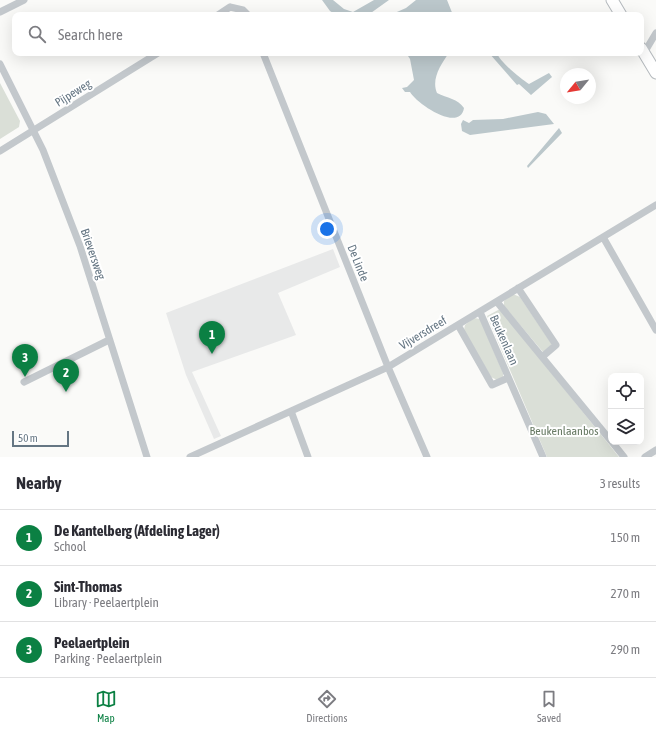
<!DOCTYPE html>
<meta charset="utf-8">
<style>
body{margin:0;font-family:"Asap Condensed",sans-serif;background:#f7f7f7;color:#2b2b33}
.controls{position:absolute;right:12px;bottom:12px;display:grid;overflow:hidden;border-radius:8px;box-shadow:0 4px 16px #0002}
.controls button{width:36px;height:36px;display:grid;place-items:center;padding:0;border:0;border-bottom:1px solid #e1e1e2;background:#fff;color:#2b2b33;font:20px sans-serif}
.compass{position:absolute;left:560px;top:68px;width:36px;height:36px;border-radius:50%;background:#fff;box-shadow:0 4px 16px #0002;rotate:240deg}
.scale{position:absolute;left:12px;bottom:10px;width:57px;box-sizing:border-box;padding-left:4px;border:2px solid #657683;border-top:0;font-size:11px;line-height:14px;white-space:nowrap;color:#657683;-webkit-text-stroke:3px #fff;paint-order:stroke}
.you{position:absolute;left:327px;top:229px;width:14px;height:14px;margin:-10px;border:3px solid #fff;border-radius:50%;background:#1a73e8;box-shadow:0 0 0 6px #1a73e833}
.badge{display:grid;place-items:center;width:26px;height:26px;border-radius:50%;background:#0b8043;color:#fff;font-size:13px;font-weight:700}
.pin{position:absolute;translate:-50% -33px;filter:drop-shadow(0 1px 2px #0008)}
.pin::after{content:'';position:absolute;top:21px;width:14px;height:12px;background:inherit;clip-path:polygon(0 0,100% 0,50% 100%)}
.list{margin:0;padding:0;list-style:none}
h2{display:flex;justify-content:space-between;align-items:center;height:52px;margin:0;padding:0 16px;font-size:17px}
h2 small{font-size:13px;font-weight:400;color:#7c7c81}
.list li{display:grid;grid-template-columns:26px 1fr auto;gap:12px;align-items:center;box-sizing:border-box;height:56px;padding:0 16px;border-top:1px solid #e1e1e2}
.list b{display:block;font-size:15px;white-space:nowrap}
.list p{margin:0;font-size:13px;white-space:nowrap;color:#7c7c81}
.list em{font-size:13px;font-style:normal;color:#7c7c81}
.icon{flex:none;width:22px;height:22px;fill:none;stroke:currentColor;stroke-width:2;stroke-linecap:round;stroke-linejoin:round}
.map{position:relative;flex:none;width:656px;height:457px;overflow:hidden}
.search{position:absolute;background:#fff;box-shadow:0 4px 16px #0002;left:12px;right:12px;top:12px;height:44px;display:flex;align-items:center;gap:10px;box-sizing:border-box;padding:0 14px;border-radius:8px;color:#7c7c81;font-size:15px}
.sheet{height:220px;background:#fff}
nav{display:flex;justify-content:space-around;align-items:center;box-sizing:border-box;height:56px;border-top:1px solid #e1e1e2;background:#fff;font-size:11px;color:#7c7c81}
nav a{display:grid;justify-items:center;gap:2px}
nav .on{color:#0b8043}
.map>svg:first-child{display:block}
.built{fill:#e8e9e9}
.green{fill:#dadfd7}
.water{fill:#bbc7cb}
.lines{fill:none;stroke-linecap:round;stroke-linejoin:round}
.primary-casing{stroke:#b5babe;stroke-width:13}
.street{stroke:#c3c8cc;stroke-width:7}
.primary{stroke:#fff;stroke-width:11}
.labels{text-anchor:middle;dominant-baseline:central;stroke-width:4;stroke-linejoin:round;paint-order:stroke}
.street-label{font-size:12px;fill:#657683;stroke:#fff}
.park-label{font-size:12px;fill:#687a64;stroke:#fff}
</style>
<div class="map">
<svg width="656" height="457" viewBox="0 0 656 457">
<rect width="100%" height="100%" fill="#fafaf8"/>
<path class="built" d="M333,249L340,267L278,293L296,335L192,372L221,436L214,439L186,375L166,313Z"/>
<path class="green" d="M0,83L20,121L19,127L0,139Z
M513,294L520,297L551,343V345L543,352L504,306V301Z
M500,309L619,457H547L487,316Z
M474,318L480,319L503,373V377L497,380L491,377L464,330L465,325Z"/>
<path class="water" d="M322,0H333L344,9L353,12L374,0H389L368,15H336L330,11Z
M416,0H447L453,15H390L406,8Z
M406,53H449C441,64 431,79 437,93C447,98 458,99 464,108C460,133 417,104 410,92H405L402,88L407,87L414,80L410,59Z
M489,53H497C499,61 521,79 529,84L549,73L552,77L531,95L519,84L517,85Z
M538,112L546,114L554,124L470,135L462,131L461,124L463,120L469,123L473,120L503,119Z
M559,128L562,133L528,168L527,166Z"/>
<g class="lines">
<g class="primary-casing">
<path id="primary" d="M612,0L621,15
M641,48L656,73"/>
</g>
<path class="street" d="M230,7L243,10L248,15
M0,12L24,0
M218,15L230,7
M263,53L388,367L427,457
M644,53L656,33
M0,64L43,150L80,246L147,457
M0,151L158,53
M603,237L656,330
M518,288L556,345L542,357
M497,302L611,441
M480,312L543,457
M458,325L492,385L508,378
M24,382L109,340
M291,411L308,457
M612,442L624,457
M190,457L388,367L656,205
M645,457L656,450"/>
<use href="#primary" class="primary"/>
</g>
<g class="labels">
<g class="street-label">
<text transform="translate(73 93) rotate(-32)">Pijpeweg</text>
<text transform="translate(93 254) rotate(71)">Brieversweg</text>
<text transform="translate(358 263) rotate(68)">De Linde</text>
<text transform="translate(423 333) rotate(-31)">Vijversdreef</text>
<text transform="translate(504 340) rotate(66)">Beukenlaan</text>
</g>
<g class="park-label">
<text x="564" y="431">Beukenlaanbos</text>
</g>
</g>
</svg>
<div class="controls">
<button><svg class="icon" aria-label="locate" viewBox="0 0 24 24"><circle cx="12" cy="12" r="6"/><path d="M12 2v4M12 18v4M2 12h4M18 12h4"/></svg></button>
<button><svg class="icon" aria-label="layers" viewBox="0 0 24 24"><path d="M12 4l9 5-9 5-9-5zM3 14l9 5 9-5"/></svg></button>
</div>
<svg class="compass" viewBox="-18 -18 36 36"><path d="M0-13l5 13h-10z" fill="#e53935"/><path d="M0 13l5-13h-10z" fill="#7c7c81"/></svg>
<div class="scale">50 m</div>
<div class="you"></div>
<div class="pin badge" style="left:212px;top:354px">1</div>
<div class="pin badge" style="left:66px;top:392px">2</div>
<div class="pin badge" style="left:25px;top:377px">3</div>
<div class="search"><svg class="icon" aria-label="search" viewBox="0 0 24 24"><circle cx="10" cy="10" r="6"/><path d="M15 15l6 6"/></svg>Search here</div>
</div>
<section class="sheet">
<h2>Nearby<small>3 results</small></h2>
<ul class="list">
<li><span class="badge">1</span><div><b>De Kantelberg (Afdeling Lager)</b><p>School</p></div><em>150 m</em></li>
<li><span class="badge">2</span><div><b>Sint-Thomas</b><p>Library · Peelaertplein</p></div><em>270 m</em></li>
<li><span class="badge">3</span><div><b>Peelaertplein</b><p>Parking · Peelaertplein</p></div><em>290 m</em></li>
</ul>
</section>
<nav>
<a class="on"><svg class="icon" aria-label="map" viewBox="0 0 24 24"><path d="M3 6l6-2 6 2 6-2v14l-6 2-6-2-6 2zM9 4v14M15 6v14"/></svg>Map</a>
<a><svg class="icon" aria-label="directions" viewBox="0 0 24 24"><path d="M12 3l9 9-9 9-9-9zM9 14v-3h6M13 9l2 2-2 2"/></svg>Directions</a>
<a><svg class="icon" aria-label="saved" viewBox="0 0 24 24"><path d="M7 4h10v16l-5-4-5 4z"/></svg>Saved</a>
</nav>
